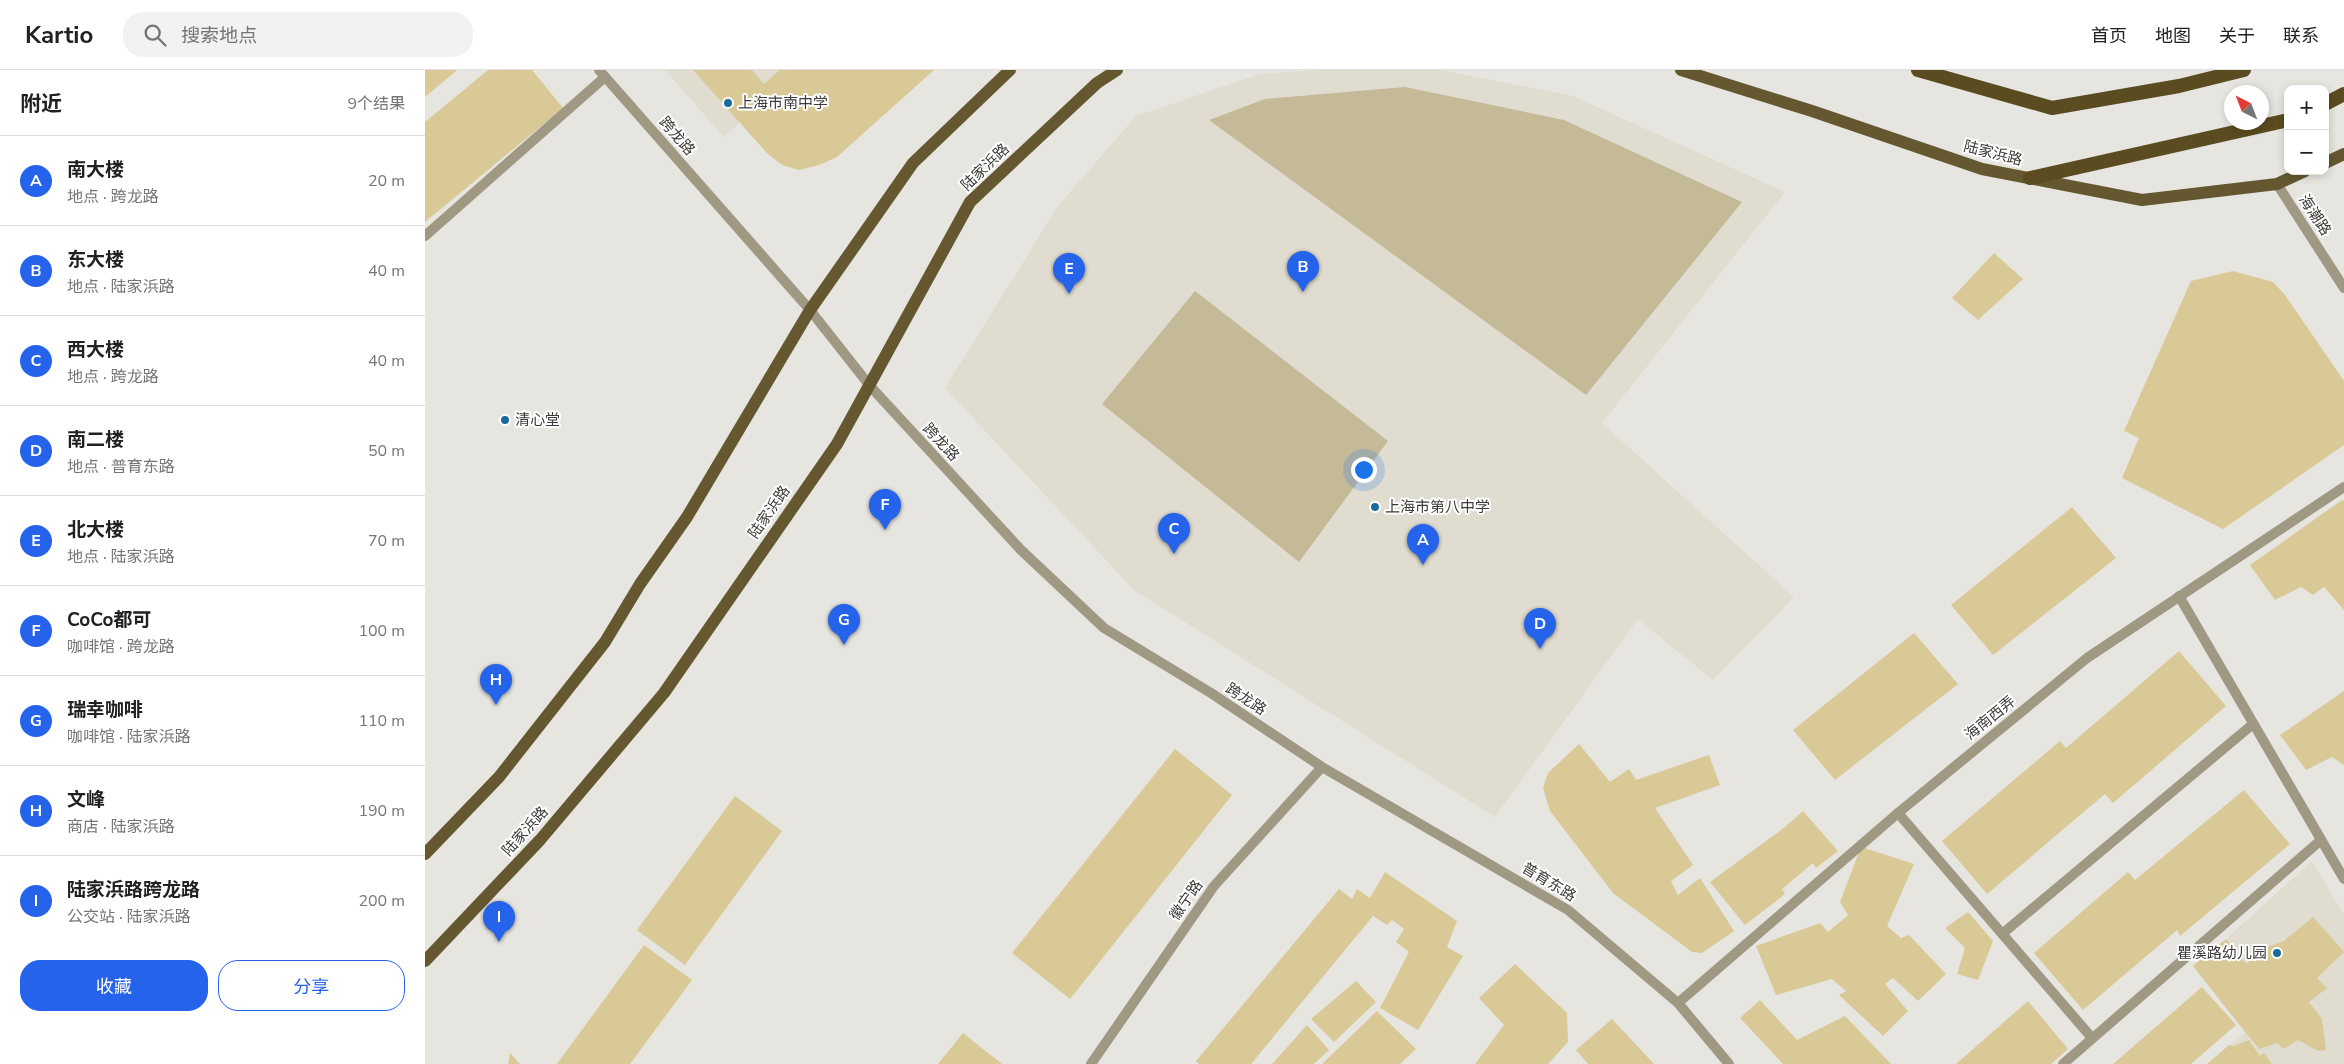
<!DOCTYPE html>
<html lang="zh">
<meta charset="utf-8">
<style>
body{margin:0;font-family:"Nunito Sans","Noto Sans SC",sans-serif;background:#f2f2f2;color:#202124}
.controls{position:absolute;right:15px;top:15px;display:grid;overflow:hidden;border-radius:10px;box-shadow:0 2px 8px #0003}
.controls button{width:45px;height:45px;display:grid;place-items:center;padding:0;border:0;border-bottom:1px solid #e0e0e0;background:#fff;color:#202124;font:25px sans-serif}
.compass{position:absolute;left:1799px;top:15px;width:45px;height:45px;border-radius:50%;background:#fff;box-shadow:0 2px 8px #0003;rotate:318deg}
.you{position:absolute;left:938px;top:399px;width:18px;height:18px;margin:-12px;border:4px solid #fff;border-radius:50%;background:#1a73e8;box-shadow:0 0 0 8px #1a73e833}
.badge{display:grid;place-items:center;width:32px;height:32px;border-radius:50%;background:#2563eb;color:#fff;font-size:16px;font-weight:700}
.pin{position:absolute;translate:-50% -41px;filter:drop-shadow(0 1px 2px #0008)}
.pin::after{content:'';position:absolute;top:26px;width:18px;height:15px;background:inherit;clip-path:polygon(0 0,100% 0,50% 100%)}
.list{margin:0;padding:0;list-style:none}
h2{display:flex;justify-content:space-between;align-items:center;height:65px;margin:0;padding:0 20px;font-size:21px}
h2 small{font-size:16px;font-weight:400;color:#757577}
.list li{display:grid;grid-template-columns:32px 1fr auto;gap:15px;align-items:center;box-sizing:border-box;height:90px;padding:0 20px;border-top:1px solid #e0e0e0}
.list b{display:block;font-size:19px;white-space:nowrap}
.list p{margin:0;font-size:16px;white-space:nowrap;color:#757577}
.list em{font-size:16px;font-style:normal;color:#757577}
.actions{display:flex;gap:10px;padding:15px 20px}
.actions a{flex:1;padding:11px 0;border:1px solid #2563eb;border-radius:20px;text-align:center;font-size:18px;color:#2563eb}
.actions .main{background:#2563eb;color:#fff}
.icon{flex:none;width:28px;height:28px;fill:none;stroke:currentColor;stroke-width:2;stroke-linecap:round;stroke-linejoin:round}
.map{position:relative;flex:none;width:1919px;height:994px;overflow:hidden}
header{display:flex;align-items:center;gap:30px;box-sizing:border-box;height:70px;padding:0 25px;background:#fff;border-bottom:1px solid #e0e0e0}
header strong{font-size:24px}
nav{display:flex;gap:28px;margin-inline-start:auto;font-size:18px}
.search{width:350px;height:45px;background:#f2f2f2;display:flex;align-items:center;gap:12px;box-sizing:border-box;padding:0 18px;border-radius:20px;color:#757577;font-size:19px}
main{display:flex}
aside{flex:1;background:#fff}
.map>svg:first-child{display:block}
.built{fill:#e0dccf}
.green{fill:#c5ba98}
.building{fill:#d9c996}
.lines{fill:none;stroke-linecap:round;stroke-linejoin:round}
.service{stroke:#9f9883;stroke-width:10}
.minor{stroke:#9f9883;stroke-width:10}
.primary{stroke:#655831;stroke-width:12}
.trunk{stroke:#5a4c20;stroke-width:14}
.poi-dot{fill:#1a6a9c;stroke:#fff;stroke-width:2}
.labels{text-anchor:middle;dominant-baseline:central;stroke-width:4;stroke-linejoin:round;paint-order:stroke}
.poi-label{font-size:15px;fill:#3c3b39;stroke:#fff;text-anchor:start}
.street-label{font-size:15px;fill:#3c3b39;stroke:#fff}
</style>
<header>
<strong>Kartio</strong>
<div class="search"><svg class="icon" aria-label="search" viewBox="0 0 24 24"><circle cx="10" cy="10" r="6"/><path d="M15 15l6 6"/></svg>搜索地点</div>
<nav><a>首页</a><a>地图</a><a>关于</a><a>联系</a></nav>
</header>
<main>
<aside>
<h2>附近<small>9个结果</small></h2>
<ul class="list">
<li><span class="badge">A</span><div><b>南大楼</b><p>地点 · 跨龙路</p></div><em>20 m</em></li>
<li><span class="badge">B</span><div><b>东大楼</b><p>地点 · 陆家浜路</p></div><em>40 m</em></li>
<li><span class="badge">C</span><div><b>西大楼</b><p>地点 · 跨龙路</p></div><em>40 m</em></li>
<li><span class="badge">D</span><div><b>南二楼</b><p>地点 · 普育东路</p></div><em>50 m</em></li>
<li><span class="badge">E</span><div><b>北大楼</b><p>地点 · 陆家浜路</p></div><em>70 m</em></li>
<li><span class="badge">F</span><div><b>CoCo都可</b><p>咖啡馆 · 跨龙路</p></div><em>100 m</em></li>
<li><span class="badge">G</span><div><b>瑞幸咖啡</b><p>咖啡馆 · 陆家浜路</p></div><em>110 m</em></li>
<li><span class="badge">H</span><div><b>文峰</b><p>商店 · 陆家浜路</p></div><em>190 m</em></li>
<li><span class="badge">I</span><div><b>陆家浜路跨龙路</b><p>公交站 · 陆家浜路</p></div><em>200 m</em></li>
</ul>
<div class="actions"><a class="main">收藏</a><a>分享</a></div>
</aside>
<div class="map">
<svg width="1919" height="994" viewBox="0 0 1919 994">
<rect width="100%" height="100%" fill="#e7e5e0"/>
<path class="built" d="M240,0H372L299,67Z
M893,0H1016L1148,26L1360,122L1177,353L1369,527L1288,610L1213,549L1070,747L709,520L520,318L633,136L711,46L835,4Z
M1887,791L1919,845V994H1782L1820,963L1768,896L1801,869Z"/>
<path class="green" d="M980,17L1139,50L1317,132L1161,325L784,50L840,29Z
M770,221L963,371L874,492L677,334Z"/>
<path class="building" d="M0,0H32L0,27Z
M63,0H107L138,38L0,152V52Z
M268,0H327L339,14L355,0H509L412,87L394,95L374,100L357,95L342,83Z
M1569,183L1598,209L1553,250L1527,228Z
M1808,201L1848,212L1860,225L1919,311V375L1798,459L1697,408L1714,368L1699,361L1766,211Z
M1917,430L1919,431V540L1899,517L1888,525L1876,517L1850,530L1825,495Z
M1647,437L1691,488L1568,585L1526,535Z
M1489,563L1533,614L1410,710L1368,660Z
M1754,581L1801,636L1688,733L1680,724L1562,824L1517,771L1635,671L1641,678Z
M1919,621V695L1907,687L1881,700L1855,665Z
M1154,674L1185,712L1204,699L1211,710L1284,685L1295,715L1230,738L1268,795L1246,811L1253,825L1275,808L1309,861L1277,883L1267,882L1188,823L1125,741L1118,718L1123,703Z
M750,679L807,725L645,929L587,883Z
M1819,720L1865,774L1755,866L1752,860L1658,940L1609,883L1703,802L1710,810Z
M310,726L357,761L260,895L212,860Z
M1378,741L1413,781L1391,798L1388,793L1357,819L1360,824L1320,855L1285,812L1360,757Z
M1436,777L1489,794L1462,856L1476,868L1484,865L1521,904L1493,931L1468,908L1460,914L1483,941L1458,966L1414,925L1421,921L1407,909L1351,925L1331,876L1395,853L1403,862L1423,845L1415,832Z
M960,802L1032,851L1022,877L1038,886L993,960L955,938L984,882L971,872L979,859L967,850L962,855L948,846L826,994H774L771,991L914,819L927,829L932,819L945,828Z
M1543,842L1568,871L1553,910L1532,904L1540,878L1520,858Z
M1888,847L1919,882L1892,908L1902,918L1884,932L1897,949L1901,980L1893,981L1873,970L1858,979L1852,973L1834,979L1768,896L1801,869L1821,894L1835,880L1859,871Z
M219,875L267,910L205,994H132Z
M1090,894L1142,943L1143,972L1123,994H1050L1079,955L1054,928Z
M931,911L951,932L909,972L886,949Z
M1777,917L1811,955L1766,994H1688Z
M1335,930L1372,970L1420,946L1466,994H1358L1315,948Z
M1603,931L1643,979L1626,994H1531Z
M952,941L991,979L975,994H897Z
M1187,949L1229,994H1163L1151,980Z
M882,955L904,980L889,994H847Z
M538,963L577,994H513Z
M1824,970L1835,986L1839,983L1847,994H1782L1804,975L1809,976Z
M85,983L95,994H83Z"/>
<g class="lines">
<path class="service" d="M0,166L180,7
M1754,526L1919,809
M1473,743L1667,968
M1577,864L1828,654
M1638,994L1896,770"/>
<path class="minor" d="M174,0L385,240L445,316L596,480L679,558L786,623L897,697L1143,840L1253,933L1304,994
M1852,114L1919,218
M1253,933L1473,743L1662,588L1919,417
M666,994L789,816L897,697"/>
<path class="primary" d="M1256,0L1387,41L1557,99L1717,130L1852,114L1880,101
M1900,93L1919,84
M0,784L74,707L180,572L215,514L262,447L385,240L488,93L585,0
M0,891L115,770L239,623L412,374L545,132L672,13L692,0"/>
<path class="trunk" d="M1493,0L1627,38L1754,16L1819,0
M1900,34L1919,24
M1605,108L1863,50"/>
</g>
<g class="poi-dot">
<circle cx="303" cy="33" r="5"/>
<circle cx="80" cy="350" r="5"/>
<circle cx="950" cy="437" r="5"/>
<circle cx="1852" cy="883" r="5"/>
</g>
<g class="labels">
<g class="poi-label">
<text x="313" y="33">上海市南中学</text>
<text x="90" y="350">清心堂</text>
<text x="960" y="437">上海市第八中学</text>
<text x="1842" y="883" text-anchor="end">瞿溪路幼儿园</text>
</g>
<g class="street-label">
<text transform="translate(252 66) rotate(49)">跨龙路</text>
<text transform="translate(1568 83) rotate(14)">陆家浜路</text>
<text transform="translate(560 97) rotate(-44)">陆家浜路</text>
<text transform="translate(1890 145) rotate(57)">海潮路</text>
<text transform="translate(516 372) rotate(47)">跨龙路</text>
<text transform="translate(344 442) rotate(-55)">陆家浜路</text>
<text transform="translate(821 629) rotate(33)">跨龙路</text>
<text transform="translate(1565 648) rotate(-39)">海南西弄</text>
<text transform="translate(100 761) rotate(-48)">陆家浜路</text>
<text transform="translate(1124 812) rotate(31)">普育东路</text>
<text transform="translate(761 830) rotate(-55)">徽宁路</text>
</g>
</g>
</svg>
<div class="controls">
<button>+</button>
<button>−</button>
</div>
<svg class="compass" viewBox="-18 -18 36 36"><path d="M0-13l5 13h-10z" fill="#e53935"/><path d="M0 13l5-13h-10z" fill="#757577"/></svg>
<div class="you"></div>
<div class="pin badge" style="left:998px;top:495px">A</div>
<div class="pin badge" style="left:878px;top:222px">B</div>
<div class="pin badge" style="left:749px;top:484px">C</div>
<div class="pin badge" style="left:1115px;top:579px">D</div>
<div class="pin badge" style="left:644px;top:224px">E</div>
<div class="pin badge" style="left:460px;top:460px">F</div>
<div class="pin badge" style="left:419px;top:575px">G</div>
<div class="pin badge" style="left:71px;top:635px">H</div>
<div class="pin badge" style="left:74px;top:872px">I</div>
</div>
</main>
